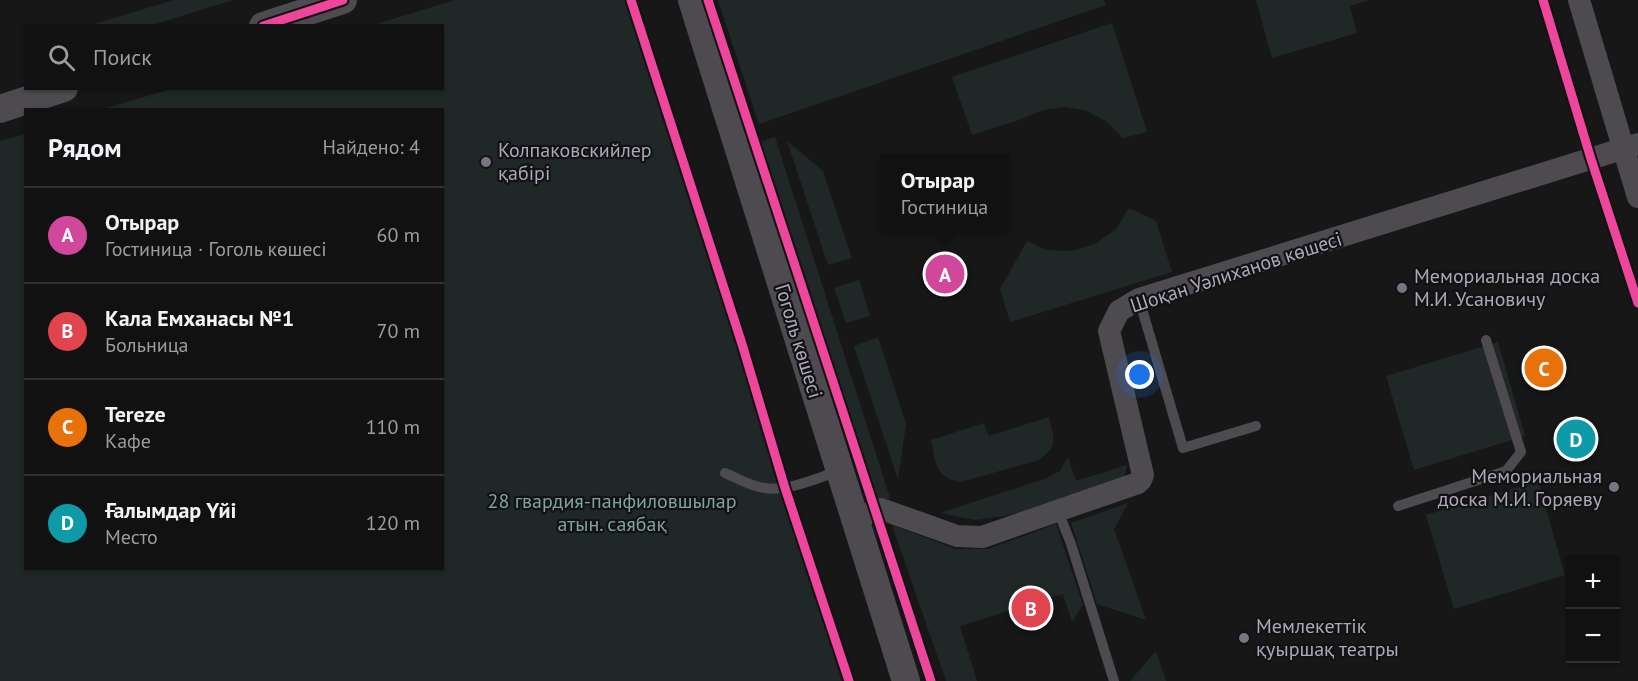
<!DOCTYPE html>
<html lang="ru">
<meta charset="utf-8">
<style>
body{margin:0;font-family:"PT Sans",sans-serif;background:#1e1f1f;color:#f1f3f6}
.controls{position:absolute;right:18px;bottom:18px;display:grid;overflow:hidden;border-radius:0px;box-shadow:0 2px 4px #0004}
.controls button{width:54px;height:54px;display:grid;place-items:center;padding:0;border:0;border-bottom:2px solid #303131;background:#111;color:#f1f3f6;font:30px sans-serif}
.you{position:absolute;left:1140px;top:375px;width:21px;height:21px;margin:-15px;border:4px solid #fff;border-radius:50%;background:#1a73e8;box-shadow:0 0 0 9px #1a73e833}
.badge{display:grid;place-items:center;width:39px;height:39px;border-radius:50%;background:#797580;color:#fff;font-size:20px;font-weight:700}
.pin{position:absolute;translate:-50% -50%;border:3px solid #fff;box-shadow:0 2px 6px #0006}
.popup{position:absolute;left:880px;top:154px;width:129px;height:78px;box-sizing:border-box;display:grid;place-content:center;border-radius:0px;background:#111;filter:drop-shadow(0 2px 4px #0005);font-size:20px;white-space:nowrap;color:#9c9d9f}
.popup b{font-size:22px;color:#f1f3f6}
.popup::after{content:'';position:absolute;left:50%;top:100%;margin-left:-12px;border:12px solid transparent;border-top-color:#111}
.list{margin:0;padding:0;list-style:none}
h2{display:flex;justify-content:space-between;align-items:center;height:78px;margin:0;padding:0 24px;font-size:26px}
h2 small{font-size:20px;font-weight:400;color:#9c9d9f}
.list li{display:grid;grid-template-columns:39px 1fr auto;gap:18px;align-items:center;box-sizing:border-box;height:96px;padding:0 24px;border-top:2px solid #303131}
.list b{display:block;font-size:22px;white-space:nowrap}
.list p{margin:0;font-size:20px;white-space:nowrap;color:#9c9d9f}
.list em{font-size:20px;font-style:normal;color:#9c9d9f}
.icon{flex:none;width:33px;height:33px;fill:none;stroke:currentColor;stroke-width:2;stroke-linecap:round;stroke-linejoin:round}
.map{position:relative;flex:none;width:1638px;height:681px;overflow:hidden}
.search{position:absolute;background:#111;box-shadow:0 2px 4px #0004;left:24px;top:24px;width:420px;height:66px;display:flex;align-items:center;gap:15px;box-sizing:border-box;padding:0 21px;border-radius:0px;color:#9c9d9f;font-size:22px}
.panel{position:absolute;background:#111;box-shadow:0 2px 4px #0004;left:24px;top:108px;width:420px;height:462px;border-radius:0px}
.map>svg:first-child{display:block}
.green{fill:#202827}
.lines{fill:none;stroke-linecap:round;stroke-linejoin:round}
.service{stroke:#4d4a50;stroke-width:10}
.minor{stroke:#4d4a50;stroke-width:22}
.tertiary{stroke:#4d4a50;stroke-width:28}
.cycleway-casing{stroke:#121113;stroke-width:13}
.cycleway{stroke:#ed469a;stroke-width:9}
.poi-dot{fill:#797580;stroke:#121113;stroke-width:2}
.labels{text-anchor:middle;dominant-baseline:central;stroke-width:4.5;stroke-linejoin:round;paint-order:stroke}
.poi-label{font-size:20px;fill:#aea7b9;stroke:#121113;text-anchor:start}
.street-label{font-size:20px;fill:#aea7b9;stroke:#121113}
.park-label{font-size:20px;fill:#7da59c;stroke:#121113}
</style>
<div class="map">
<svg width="1638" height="681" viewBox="0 0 1638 681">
<rect width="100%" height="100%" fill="#171717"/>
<path class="green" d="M174,0H233L152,25H91Z
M455,0H631L842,681H0V141L25,134L26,568H442V110L103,109L171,89L442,88V26L373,25Z
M718,0H1104L1106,5L759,124Z
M1256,0H1369L1350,6L1357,33L1272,58Z
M1112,23L1147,132L1123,138L1107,122L1087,111L1065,107L1043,110L1022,119L972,135L952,77Z
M775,137L890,498L875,503L760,142Z
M787,141L823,171L852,258L828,265Z
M1129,208L1156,221L1172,272L1010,322L1000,289L1027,241L1046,250L1071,251L1095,244L1116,229Z
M859,280L870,316L846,323L834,288Z
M878,337L906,424L898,480L854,346Z
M1498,342L1525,436L1414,470L1386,376Z
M1049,417C1055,439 1058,449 1036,461L960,482C934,477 936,462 931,440L984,423L989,436Z
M1068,457L1076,481L1127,465L1124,478L1012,515L975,520L940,513L1047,478L1060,471Z
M1538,481L1565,575L1454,609L1426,515Z
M1128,503L1114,529L1146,620L1097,604L1071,523Z
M1056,524L1083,605L1072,622L1063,594L960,626L977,681H946L892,525L956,549H988Z
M1156,651L1166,681H1130Z"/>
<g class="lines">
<path class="service" d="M1139,299L1183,448L1256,426
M725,473C735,477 745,483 756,486C782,495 814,479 839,471
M1398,506L1506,471L1521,452L1486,340
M1058,511L1071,544L1114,681"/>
<path class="minor" d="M1579,0L1638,197
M855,518L881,509L957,536L982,537L1138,483L1141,480L1143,475L1109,331L1119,311L1139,299L1638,144"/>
<path class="tertiary" d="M692,0L906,681
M263,26L343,0
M0,109L64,88"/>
<g class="cycleway-casing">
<path id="cycleway" d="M631,0L742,344L785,488L849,681
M708,0L931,681
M1543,0L1591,159L1638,303
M263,26L343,0"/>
</g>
<use href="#cycleway" class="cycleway"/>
</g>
<g class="poi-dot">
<circle cx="486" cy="162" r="6"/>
<circle cx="1402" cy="288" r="6"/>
<circle cx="1614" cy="487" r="6"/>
<circle cx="1244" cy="638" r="6"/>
</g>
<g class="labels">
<g class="poi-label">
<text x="498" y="150">Колпаковскийлер<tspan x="498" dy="23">қабірі</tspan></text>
<text x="1414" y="276">Мемориальная доска<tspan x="1414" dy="23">М.И. Усановичу</tspan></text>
<text x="1602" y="476" text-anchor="end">Мемориальная<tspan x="1602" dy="23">доска М.И. Горяеву</tspan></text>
<text x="1256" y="626">Мемлекеттік<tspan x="1256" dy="23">қуыршақ театры</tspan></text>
</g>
<g class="street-label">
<text transform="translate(1236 272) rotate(-18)">Шоқан Уәлиханов көшесі</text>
<text transform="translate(799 341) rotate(73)">Гоголь көшесі</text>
</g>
<g class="park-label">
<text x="612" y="501">28 гвардия-панфиловшылар<tspan x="612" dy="23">атын. саябақ</tspan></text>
</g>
</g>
</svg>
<div class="controls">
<button>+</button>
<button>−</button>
</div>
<div class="you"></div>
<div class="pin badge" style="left:945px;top:274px;background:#d1479c">A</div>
<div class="popup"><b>Отырар</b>Гостиница</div>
<div class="pin badge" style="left:1031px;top:608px;background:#e0444e">B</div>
<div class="pin badge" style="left:1544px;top:368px;background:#e8710a">C</div>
<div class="pin badge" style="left:1576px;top:439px;background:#0f9aa8">D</div>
<div class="search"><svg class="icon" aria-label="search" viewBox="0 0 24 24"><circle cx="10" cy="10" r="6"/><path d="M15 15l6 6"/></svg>Поиск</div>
<section class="panel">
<h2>Рядом<small>Найдено: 4</small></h2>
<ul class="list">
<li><span class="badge" style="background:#d1479c">A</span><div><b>Отырар</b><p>Гостиница · Гоголь көшесі</p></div><em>60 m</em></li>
<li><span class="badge" style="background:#e0444e">B</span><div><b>Кала Eмханасы №1</b><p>Больница</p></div><em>70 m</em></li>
<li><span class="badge" style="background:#e8710a">C</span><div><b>Tereze</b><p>Кафе</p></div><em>110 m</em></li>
<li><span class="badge" style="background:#0f9aa8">D</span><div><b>Ғалымдар Үйі</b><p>Место</p></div><em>120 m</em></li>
</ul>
</section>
</div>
